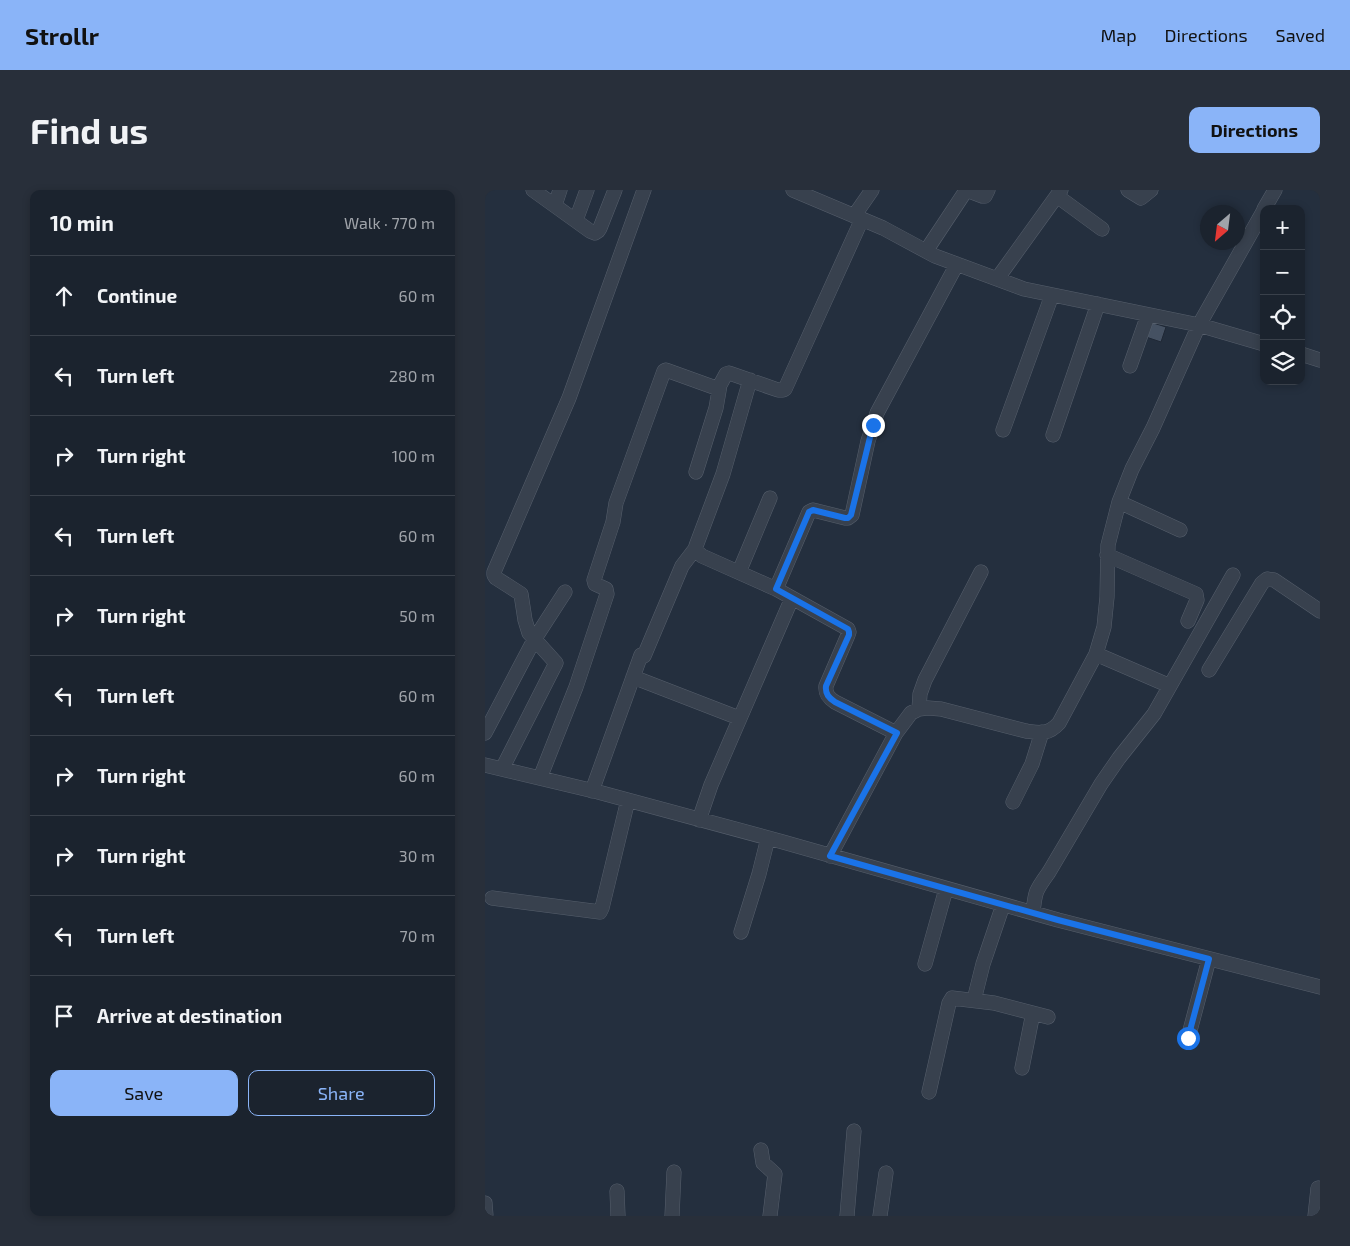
<!DOCTYPE html>
<meta charset="utf-8">
<style>
body{margin:0;font-family:"Exo 2",sans-serif;background:#282f3a;color:#f1f3f6}
.controls{position:absolute;right:15px;top:15px;display:grid;overflow:hidden;border-radius:10px;box-shadow:0 2px 8px #0003}
.controls button{width:45px;height:45px;display:grid;place-items:center;padding:0;border:0;border-bottom:1px solid #39404a;background:#1b232e;color:#f1f3f6;font:25px sans-serif}
.compass{position:absolute;left:715px;top:15px;width:45px;height:45px;border-radius:50%;background:#1b232e;box-shadow:0 2px 8px #0003;rotate:208deg}
.stop{position:absolute;width:15px;height:15px;margin:-11px;border:4px solid #1a73e8;border-radius:50%;background:#fff}
.stop.end{background:#1a73e8;border-color:#fff;box-shadow:0 1px 5px #0008}
.list{margin:0;padding:0;list-style:none}
h2{display:flex;justify-content:space-between;align-items:center;height:65px;margin:0;padding:0 20px;font-size:21px}
h2 small{font-size:16px;font-weight:400;color:#a0a4aa}
.list li{display:grid;grid-template-columns:32px 1fr auto;gap:15px;align-items:center;box-sizing:border-box;height:80px;padding:0 20px;border-top:1px solid #39404a}
.list b{display:block;font-size:19px;white-space:nowrap}
.list em{font-size:16px;font-style:normal;color:#a0a4aa}
.actions{display:flex;gap:10px;padding:15px 20px}
.actions a{flex:1;padding:11px 0;border:1px solid #8ab4f8;border-radius:10px;text-align:center;font-size:18px;color:#8ab4f8}
.actions .main{background:#8ab4f8;color:#111}
.icon{flex:none;width:28px;height:28px;fill:none;stroke:currentColor;stroke-width:2;stroke-linecap:round;stroke-linejoin:round}
.map{position:relative;flex:none;width:835px;height:1026px;overflow:hidden;border-radius:10px}
header{display:flex;align-items:center;gap:30px;box-sizing:border-box;height:70px;padding:0 25px;background:#8ab4f8;color:#111}
header strong{font-size:24px}
nav{display:flex;gap:28px;margin-inline-start:auto;font-size:18px}
.intro{display:flex;align-items:center;justify-content:space-between;box-sizing:border-box;height:120px;padding:0 30px}
h1{margin:0;font-size:35px}
.button{padding:12px 22px;border-radius:10px;background:#8ab4f8;color:#111;font-size:18px;font-weight:700}
main{display:flex;gap:30px;padding:0 30px}
aside{flex:1;background:#1b232e;border-radius:10px;box-shadow:0 2px 8px #0003}
.map>svg:first-child{display:block}
.building{fill:#455162;stroke:#1f2835}
.lines{fill:none;stroke-linecap:round;stroke-linejoin:round}
.minor-casing{stroke:#565f6c;stroke-width:15}
.minor{stroke:#38414e;stroke-width:14}
.route{stroke:#1a73e8;stroke-width:6}
</style>
<header>
<strong>Strollr</strong>
<nav><a>Map</a><a>Directions</a><a>Saved</a></nav>
</header>
<div class="intro"><h1>Find us</h1><a class="button">Directions</a></div>
<main>
<aside>
<h2>10 min<small>Walk · 770 m</small></h2>
<ul class="list">
<li><svg class="icon" aria-label="ahead" viewBox="0 0 24 24"><path d="M12 20V5M6 11l6-6 6 6"/></svg><div><b>Continue</b></div><em>60 m</em></li>
<li><svg class="icon" aria-label="left" viewBox="0 0 24 24"><path d="M17 20v-9H6M10 6l-5 5 5 5"/></svg><div><b>Turn left</b></div><em>280 m</em></li>
<li><svg class="icon" aria-label="right" viewBox="0 0 24 24"><path d="M7 20v-9h11M14 6l5 5-5 5"/></svg><div><b>Turn right</b></div><em>100 m</em></li>
<li><svg class="icon" aria-label="left" viewBox="0 0 24 24"><path d="M17 20v-9H6M10 6l-5 5 5 5"/></svg><div><b>Turn left</b></div><em>60 m</em></li>
<li><svg class="icon" aria-label="right" viewBox="0 0 24 24"><path d="M7 20v-9h11M14 6l5 5-5 5"/></svg><div><b>Turn right</b></div><em>50 m</em></li>
<li><svg class="icon" aria-label="left" viewBox="0 0 24 24"><path d="M17 20v-9H6M10 6l-5 5 5 5"/></svg><div><b>Turn left</b></div><em>60 m</em></li>
<li><svg class="icon" aria-label="right" viewBox="0 0 24 24"><path d="M7 20v-9h11M14 6l5 5-5 5"/></svg><div><b>Turn right</b></div><em>60 m</em></li>
<li><svg class="icon" aria-label="right" viewBox="0 0 24 24"><path d="M7 20v-9h11M14 6l5 5-5 5"/></svg><div><b>Turn right</b></div><em>30 m</em></li>
<li><svg class="icon" aria-label="left" viewBox="0 0 24 24"><path d="M17 20v-9H6M10 6l-5 5 5 5"/></svg><div><b>Turn left</b></div><em>70 m</em></li>
<li><svg class="icon" aria-label="arrive" viewBox="0 0 24 24"><path d="M6 21V4h12l-3 4 3 4H6"/></svg><div><b>Arrive at destination</b></div></li>
</ul>
<div class="actions"><a class="main">Save</a><a>Share</a></div>
</aside>
<div class="map">
<svg width="835" height="1026" viewBox="0 0 835 1026">
<rect width="100%" height="100%" fill="#242f3e"/>
<path class="building" d="M665,132L681,137L676,152L661,147Z"/>
<g class="lines">
<g class="minor-casing">
<path id="minor" d="M48,0L105,41L110,43L113,41L115,38L130,0
M308,0L398,38L450,66L539,99L714,135L779,154
M643,0L656,8L666,0
M572,6L617,39
M70,15L75,0
M779,19L790,0
M369,26L387,0
M91,30L102,0
M441,61L480,2L484,1L497,6H500L503,0
M512,89L576,0
M816,164L835,170
M645,176L663,125
M265,190L238,284L211,356V361L217,366L291,399L363,439L364,442L363,445L341,496C340,504 344,508 350,512L411,543
M518,240L567,105
M568,245L613,114
M211,282L231,218L235,195
M634,312L695,340
M622,365L711,404L712,410L703,431
M254,382L285,308
M291,399L324,322L328,320L360,328H363L367,325L383,251L392,223L472,74
M611,464L685,496
M159,466L197,376L210,359
M724,480L777,393L782,389L789,390L835,421
M148,487L254,528
M434,519L435,504L440,490L496,382
M0,543L49,450L80,402
M0,575L113,602L298,652L573,730L835,797
M17,579L71,473L44,443L40,430L36,404L11,388L9,385V382L84,208L159,0
M55,588L91,497L122,404L121,399L110,394L109,390L128,332L131,313L179,181L181,180L231,198L235,195L241,184L244,183L293,200H298L300,199L377,29
M107,601L156,465
M528,612L547,574L557,542
M214,630L226,595L307,408
M345,666L411,543L426,523L434,519L443,518L456,519L541,541C555,543 563,545 574,533L611,464L619,437L622,407L623,355L634,312L647,279L668,238L714,135L779,20
M7,708L115,722L117,718L143,610
M548,723C550,701 551,700 564,682L616,594L634,568L669,524L748,385
M256,742L274,684L283,648
M440,774L461,699
M489,810L498,774L518,715
M703,848L724,769
M537,878L548,823
M444,902L464,813L467,808L509,813L563,827
M276,960L278,973L290,984L285,1026
M132,1001L133,1026
M0,1013L1,1026
M187,1026L189,982
M362,1026L369,941
M395,1026L401,983
M830,1026L833,998"/>
</g>
<use href="#minor" class="minor"/>
</g>
<g class="lines">
<path class="route" d="M388,235L366,325L363,328H360L328,320L324,322L291,399L363,439L364,442V445L341,496C340,504 344,508 350,512L412,543L345,666L573,730L724,769L703,848"/>
</g>
</svg>
<div class="controls">
<button>+</button>
<button>−</button>
<button><svg class="icon" aria-label="locate" viewBox="0 0 24 24"><circle cx="12" cy="12" r="6"/><path d="M12 2v4M12 18v4M2 12h4M18 12h4"/></svg></button>
<button><svg class="icon" aria-label="layers" viewBox="0 0 24 24"><path d="M12 4l9 5-9 5-9-5zM3 14l9 5 9-5"/></svg></button>
</div>
<svg class="compass" viewBox="-18 -18 36 36"><path d="M0-13l5 13h-10z" fill="#e53935"/><path d="M0 13l5-13h-10z" fill="#a0a4aa"/></svg>
<div class="stop" style="left:703px;top:848px"></div>
<div class="stop end" style="left:388px;top:235px"></div>
</div>
</main>
